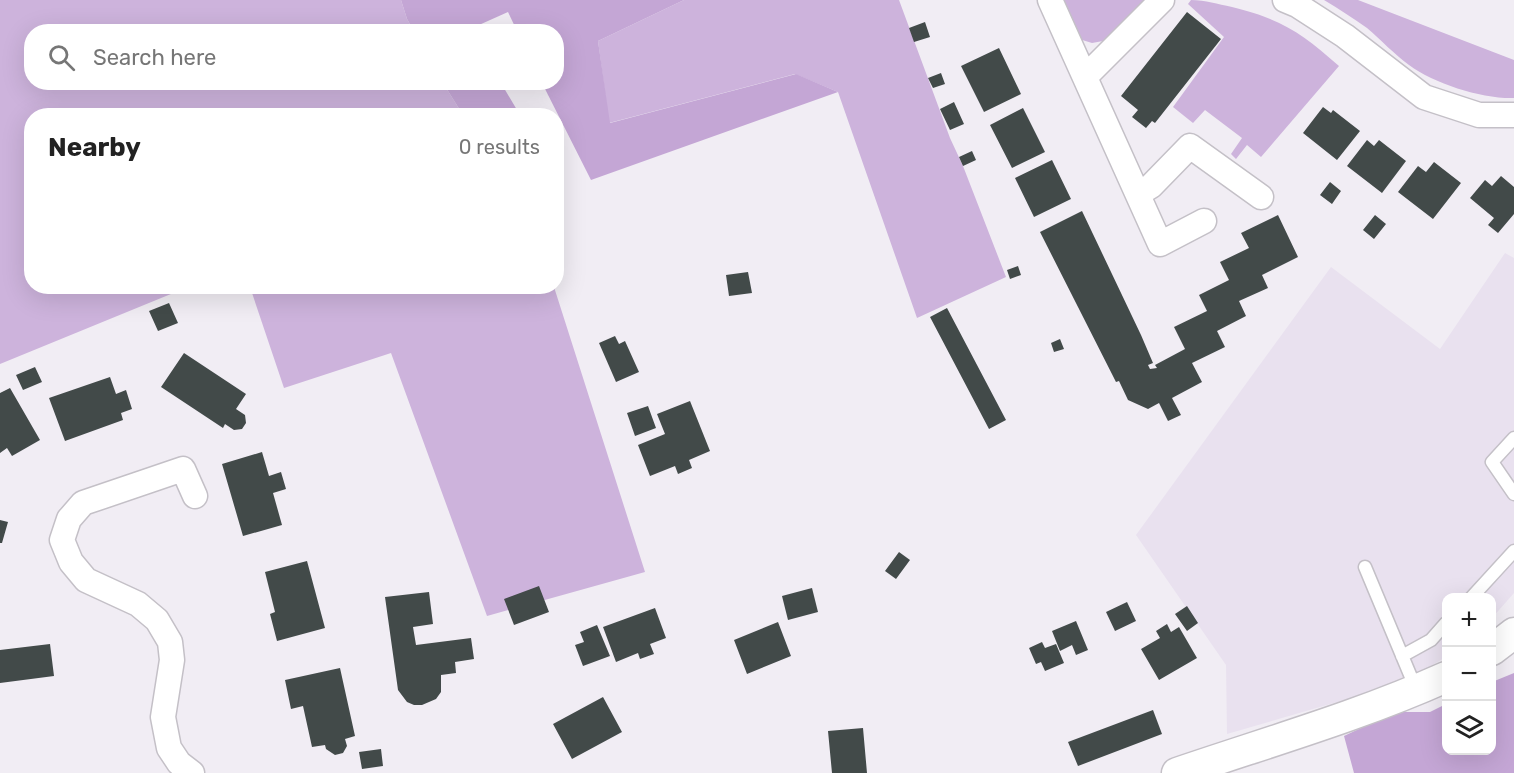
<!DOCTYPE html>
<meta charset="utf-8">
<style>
body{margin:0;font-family:Rubik,sans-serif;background:#f6f6f6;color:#222}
.controls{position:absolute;right:18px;bottom:18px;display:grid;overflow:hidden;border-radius:12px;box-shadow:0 6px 24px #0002}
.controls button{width:54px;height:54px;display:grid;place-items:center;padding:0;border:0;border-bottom:2px solid #e0e0e0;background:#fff;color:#222;font:30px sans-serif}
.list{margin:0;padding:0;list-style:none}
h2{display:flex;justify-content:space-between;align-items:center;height:78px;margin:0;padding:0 24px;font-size:26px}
h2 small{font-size:20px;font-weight:400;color:#767676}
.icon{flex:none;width:33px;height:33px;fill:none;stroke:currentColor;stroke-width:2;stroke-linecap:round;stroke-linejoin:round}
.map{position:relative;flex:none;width:1514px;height:773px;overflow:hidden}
.search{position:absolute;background:#fff;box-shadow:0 6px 24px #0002;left:24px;top:24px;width:540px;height:66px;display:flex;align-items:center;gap:15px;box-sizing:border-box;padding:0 21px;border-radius:24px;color:#767676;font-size:22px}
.panel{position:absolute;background:#fff;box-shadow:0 6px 24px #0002;left:24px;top:108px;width:540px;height:186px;border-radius:24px}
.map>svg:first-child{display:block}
.built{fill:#e9e1ef}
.green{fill:#cdb3dc}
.forest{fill:#c4a6d5}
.building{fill:#424a49}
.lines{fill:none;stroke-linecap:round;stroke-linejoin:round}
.service-casing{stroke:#c4c0c7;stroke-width:15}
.minor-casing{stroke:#c4c0c7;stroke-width:27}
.tertiary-casing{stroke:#c4c0c7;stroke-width:33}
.service{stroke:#fff;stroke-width:12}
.minor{stroke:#fff;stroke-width:24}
.tertiary{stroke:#fff;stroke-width:30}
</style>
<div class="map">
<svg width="1514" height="773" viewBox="0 0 1514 773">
<rect width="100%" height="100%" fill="#f1edf4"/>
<path class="built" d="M1505,253L1514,258V593L1492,618V598H1446V657L1417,674L1368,693L1227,734L1226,665L1136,535L1331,267L1440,349Z"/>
<path class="green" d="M0,0H401L407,19L414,31L32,32V82L443,83L463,115L32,116V286L188,287L0,364Z
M684,0H899L950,138L963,166L1006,277L917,318L838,92L795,74L609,123L598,41Z
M1062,0H1147L1103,41L1092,43L1079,39Z
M1191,0C1206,0 1217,4 1232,7C1281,19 1302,33 1339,66L1261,157L1247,145L1236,159L1231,154L1242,138L1205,110L1193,123L1173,107L1224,37L1188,4Z
M1324,0H1358L1514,60V98C1482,99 1435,84 1409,65C1394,54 1381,40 1367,28C1353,18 1339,9 1324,0Z
M250,287H554L645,572L487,616L391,353L284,388Z"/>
<path class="forest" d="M401,0H684L598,41L610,123L796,74L838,92L591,180L542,83L556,82V32L517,31L508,12L470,29L471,31H414L407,19Z
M443,83H501L520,115H463Z
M1514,673V773H1354L1344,736L1395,712H1430L1446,704V750H1492V682Z"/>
<path class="building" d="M1187,12L1221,39L1155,123L1152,121L1146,128L1132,117L1138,110L1121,96Z
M925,22L930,37L914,42L909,28Z
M999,48L1021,94L984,112L961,66Z
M941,73L945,84L933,88L928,78Z
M954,102L964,124L950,130L940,109Z
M1323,107L1331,113L1333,110L1360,131L1337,160L1303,133Z
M1023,108L1045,152L1012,168L990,125Z
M1367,140L1374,146L1379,140L1406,161L1382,193L1347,166Z
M972,151L976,160L963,166L959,157Z
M1052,160L1071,199L1034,217L1015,178Z
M1434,162L1461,183L1433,219L1398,192L1418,166L1426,172Z
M1501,176L1514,187V214L1498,233L1488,225L1494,218L1470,198L1485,180L1492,186Z
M1330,182L1341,191L1332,204L1320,195Z
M1082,211L1141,335L1153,363L1148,365L1150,369L1157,368L1155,365L1185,349L1174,327L1207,311L1199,295L1229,280L1220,262L1249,248L1241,233L1278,215L1298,257L1262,275L1268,288L1239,301L1246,316L1217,331L1225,347L1192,363L1202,382L1172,398L1181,415L1168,421L1159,403L1148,409L1128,400L1119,381L1116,382L1040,232Z
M1375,215L1386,224L1374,239L1363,230Z
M1018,266L1021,275L1010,279L1007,270Z
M748,272L752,293L729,296L726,275Z
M169,303L178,323L158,331L149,311Z
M947,308L1006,420L989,429L930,317Z
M615,336L619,344L625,341L639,372L616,382L599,343Z
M1060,339L1064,349L1054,352L1051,343Z
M184,353L246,394L236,409L245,415L246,423L242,429L234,430L225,424L223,428L161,387Z
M35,367L42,382L23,390L16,375Z
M110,377L116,394L126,390L132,409L121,413L123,420L65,441L49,398Z
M10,388L40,440L12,456L7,448L0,453V393Z
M690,401L710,451L689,460L692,468L678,474L675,466L650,476L638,445L665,434L657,414Z
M648,406L656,428L635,436L627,413Z
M262,452L269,476L281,472L286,489L273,493L282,525L243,536L222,464Z
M0,520L8,522L2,543H0Z
M899,552L910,560L896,579L885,571Z
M307,561L325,628L277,641L270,614L275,612L265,572Z
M539,586L549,612L514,625L504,599Z
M812,588L818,612L788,620L782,596Z
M429,592L433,624L413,627L416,645L471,638L474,659L455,662L456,673L441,675V692L436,699L422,705H414L407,702L398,690L385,597Z
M1127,602L1136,621L1115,631L1106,612Z
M1187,606L1198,623L1187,631L1175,614Z
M655,608L666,638L650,644L654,654L640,659L638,653L616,662L603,627Z
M1076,621L1088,650L1076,655L1072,645L1060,651L1052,631Z
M778,622L791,656L747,674L734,640Z
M1167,624L1171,632L1179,627L1197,658L1159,680L1141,649L1160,638L1156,631Z
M597,625L610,656L583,666L575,645L584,642L580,632Z
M1042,642L1045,648L1056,644L1064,663L1045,671L1041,662L1036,664L1029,648Z
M50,644L54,676L0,683V650Z
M340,668L355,736L345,739L347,746L343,753L335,755L326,749L325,745L312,747L303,706L291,709L285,680Z
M603,697L622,732L572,759L553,724Z
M1153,710L1162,734L1078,766L1068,742Z
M863,728L867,773H832L828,731Z
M381,749L383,766L362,769L359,752Z"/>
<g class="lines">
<g class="service-casing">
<path id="service" d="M1514,438L1492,462L1514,494
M1365,567L1416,689
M1471,598L1514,551
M1402,656L1431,640L1446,623"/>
</g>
<g class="minor-casing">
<path id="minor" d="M1050,0L1160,244L1204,221
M1285,0L1297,5L1345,36L1424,97L1479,115H1514
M1086,76L1162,0
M1138,194L1151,186L1190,146L1261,197
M192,773L179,763L169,748L163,717L172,660L170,642L157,620L138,604L86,580L71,562L62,540L69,519L83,503L183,469L195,496"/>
</g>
<g class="tertiary-casing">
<path id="tertiary" d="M1492,650L1514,633
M1177,773C1268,742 1359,716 1446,677"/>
</g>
<use href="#service" class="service"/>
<use href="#minor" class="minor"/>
<use href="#tertiary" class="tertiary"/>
</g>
</svg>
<div class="controls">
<button>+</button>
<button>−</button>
<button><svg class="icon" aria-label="layers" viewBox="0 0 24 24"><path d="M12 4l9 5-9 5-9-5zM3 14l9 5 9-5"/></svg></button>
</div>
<div class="search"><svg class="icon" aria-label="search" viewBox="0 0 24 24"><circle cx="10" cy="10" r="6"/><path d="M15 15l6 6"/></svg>Search here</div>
<section class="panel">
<h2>Nearby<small>0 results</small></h2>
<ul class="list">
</ul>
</section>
</div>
